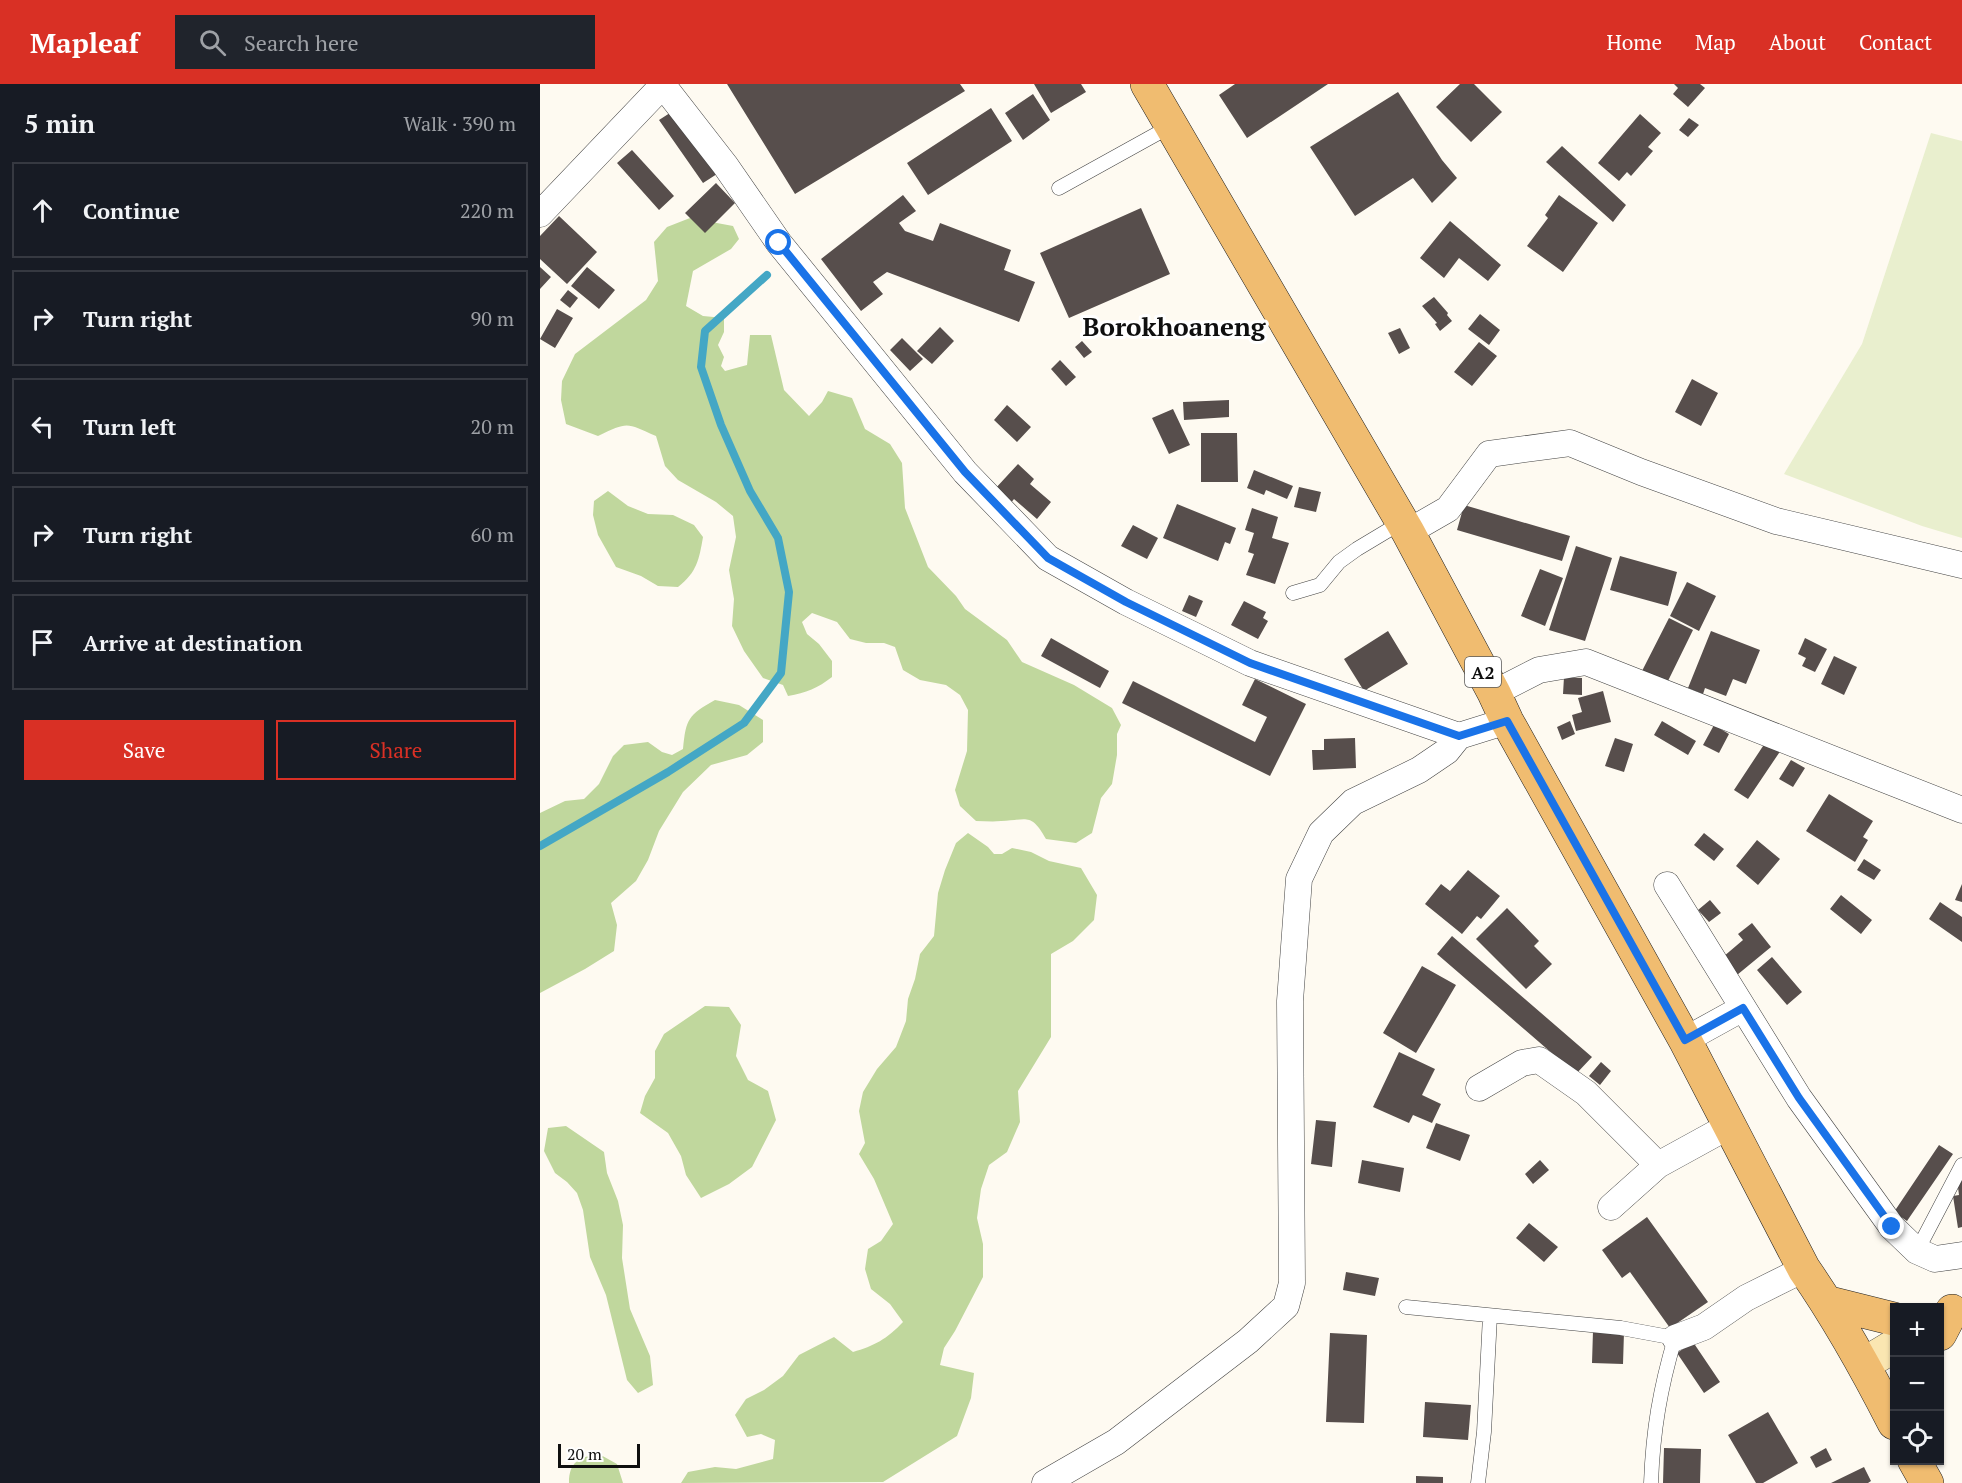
<!DOCTYPE html>
<meta charset="utf-8">
<style>
body{margin:0;font-family:"PT Serif",serif;background:#20242c;color:#f1f3f6}
.controls{position:absolute;right:18px;bottom:18px;display:grid;overflow:hidden;border-radius:0px;box-shadow:0 2px 4px #0004}
.controls button{width:54px;height:54px;display:grid;place-items:center;padding:0;border:0;border-bottom:2px solid #363941;background:#171b24;color:#f1f3f6;font:30px sans-serif}
.scale{position:absolute;left:18px;bottom:15px;width:82px;box-sizing:border-box;padding-left:6px;border:3px solid #0f0f0f;border-top:0;font-size:16px;line-height:21px;white-space:nowrap;color:#0f0f0f;-webkit-text-stroke:4px #fff;paint-order:stroke}
.stop{position:absolute;width:18px;height:18px;margin:-14px;border:4px solid #1a73e8;border-radius:50%;background:#fff}
.stop.end{background:#1a73e8;border-color:#fff;box-shadow:0 2px 6px #0008}
.list{margin:0;padding:0;list-style:none}
h2{display:flex;justify-content:space-between;align-items:center;height:78px;margin:0;padding:0 24px;font-size:26px}
h2 small{font-size:20px;font-weight:400;color:#9ea1a6}
.list li{display:grid;grid-template-columns:39px 1fr auto;gap:18px;align-items:center;box-sizing:border-box;height:96px;margin:0 12px 12px;padding:0 12px;border:2px solid #363941;border-radius:0px}
.list b{display:block;font-size:22px;white-space:nowrap}
.list em{font-size:20px;font-style:normal;color:#9ea1a6}
.actions{display:flex;gap:12px;padding:18px 24px}
.actions a{flex:1;padding:14px 0;border:2px solid #d93025;border-radius:0px;text-align:center;font-size:21px;color:#d93025}
.actions .main{background:#d93025;color:#fff}
.icon{flex:none;width:33px;height:33px;fill:none;stroke:currentColor;stroke-width:2;stroke-linecap:round;stroke-linejoin:round}
.map{position:relative;flex:none;width:1422px;height:1399px;overflow:hidden}
header{display:flex;align-items:center;gap:36px;box-sizing:border-box;height:84px;padding:0 30px;background:#d93025;color:#fff}
header strong{font-size:28px}
nav{display:flex;gap:33px;margin-inline-start:auto;font-size:21px}
.search{width:420px;height:54px;background:#20242c;display:flex;align-items:center;gap:15px;box-sizing:border-box;padding:0 21px;border-radius:0px;color:#9ea1a6;font-size:22px}
main{display:flex}
aside{flex:1;background:#171b24}
.map>svg:first-child{display:block}
.forest{fill:#c0d79d}
.pitch{fill:#e9efce}
.lines{fill:none;stroke-linecap:round;stroke-linejoin:round}
.stream{stroke:#44a7c5;stroke-width:8}
.building{fill:#574e4c}
.service-casing{stroke:#424242;stroke-width:15}
.minor-casing{stroke:#424242;stroke-width:27}
.secondary-casing{stroke:#313131;stroke-width:34}
.primary-casing{stroke:#202020;stroke-width:34}
.service{stroke:#fff;stroke-width:14}
.minor{stroke:#fff;stroke-width:26}
.secondary{stroke:#fae6b1;stroke-width:33}
.primary{stroke:#f0bc70;stroke-width:33}
.route{stroke:#1a73e8;stroke-width:8}
.labels{text-anchor:middle;dominant-baseline:central;stroke-width:6;stroke-linejoin:round;paint-order:stroke}
.shield{fill:#fff;stroke:#575757;stroke-width:1.5}
.shield-label{font-size:18px;font-weight:bold;fill:#0f0f0f}
.district-label{font-size:26px;font-weight:bold;fill:#0f0f0f;stroke:#fff}
</style>
<header>
<strong>Mapleaf</strong>
<div class="search"><svg class="icon" aria-label="search" viewBox="0 0 24 24"><circle cx="10" cy="10" r="6"/><path d="M15 15l6 6"/></svg>Search here</div>
<nav><a>Home</a><a>Map</a><a>About</a><a>Contact</a></nav>
</header>
<main>
<aside>
<h2>5 min<small>Walk · 390 m</small></h2>
<ul class="list">
<li><svg class="icon" aria-label="ahead" viewBox="0 0 24 24"><path d="M12 20V5M6 11l6-6 6 6"/></svg><div><b>Continue</b></div><em>220 m</em></li>
<li><svg class="icon" aria-label="right" viewBox="0 0 24 24"><path d="M7 20v-9h11M14 6l5 5-5 5"/></svg><div><b>Turn right</b></div><em>90 m</em></li>
<li><svg class="icon" aria-label="left" viewBox="0 0 24 24"><path d="M17 20v-9H6M10 6l-5 5 5 5"/></svg><div><b>Turn left</b></div><em>20 m</em></li>
<li><svg class="icon" aria-label="right" viewBox="0 0 24 24"><path d="M7 20v-9h11M14 6l5 5-5 5"/></svg><div><b>Turn right</b></div><em>60 m</em></li>
<li><svg class="icon" aria-label="arrive" viewBox="0 0 24 24"><path d="M6 21V4h12l-3 4 3 4H6"/></svg><div><b>Arrive at destination</b></div></li>
</ul>
<div class="actions"><a class="main">Save</a><a>Share</a></div>
</aside>
<div class="map">
<svg width="1422" height="1399" viewBox="0 0 1422 1399">
<rect width="100%" height="100%" fill="#fefaf1"/>
<path class="forest" d="M150,134L193,142L199,155L191,165L153,187L146,222L163,232L184,234V248L178,261L184,273L181,282L185,287L207,281L210,251H231L244,306L269,332L282,318L288,307L312,314L325,345L350,360L362,379L365,424L388,483L416,512L425,525L467,556L482,578L534,601L572,624L581,641L577,650V671L572,700L561,714L552,749L536,759L506,755C491,728 487,736 461,737C453,738 444,737 436,737L420,722L415,706L427,667L428,626L420,611L406,601L380,596L363,586L355,563L344,559H326L310,555L297,538L272,529L262,538L267,550L279,560L292,577V593C278,604 266,609 248,612L243,601L223,594L204,567L192,542L194,515L189,486L196,453L193,432L176,418L138,396L125,382L116,352C86,339 89,337 58,352L26,340L21,316L22,297L35,270L106,216L118,197L114,158L127,143Z
M68,407L88,422L108,430L133,431L154,441L163,453C159,476 157,488 138,503L118,502L101,492L76,483L58,451L53,431L54,417Z
M175,616L199,621L223,636V658L207,671L171,681L143,708L119,747L108,776L96,797L71,819L77,841L74,867L45,885L0,909V729L25,717L44,715L59,700L73,672L84,661L108,658L122,668L132,671L143,665C146,635 148,631 175,616Z
M428,749L448,763L454,770H462L472,764L491,768L509,777L541,784L557,811L554,836L533,857L511,870V953L478,1007L480,1038L467,1068L449,1081L441,1105L437,1134L443,1160V1193L415,1247L404,1264L400,1281L434,1289L431,1314L417,1352L343,1398L141,1399L148,1388L175,1383L196,1385L233,1375L235,1356L221,1350L207,1353L195,1331L206,1315L224,1306L243,1292L259,1271L294,1253L313,1268C334,1262 347,1255 363,1238L350,1220L331,1205L325,1185L328,1165L341,1157L353,1140L334,1095L319,1070L325,1059L319,1027L323,1008L337,985L356,963L366,937L368,915L375,895L380,870L394,852L398,809L405,786L416,759Z
M165,922L189,923L201,941L196,972L208,996L228,1007L236,1036L212,1083L189,1100L161,1114L146,1091L141,1072L128,1049L100,1029L105,1012L115,994V967L124,950Z
M26,1042L64,1068L67,1089L78,1117L83,1141L82,1174L90,1225L110,1272L113,1301L98,1309L87,1296L66,1211L50,1173L43,1126L37,1109L27,1098L15,1089L4,1067L8,1044Z
M59,1370L77,1380L83,1399H29C29,1377 40,1373 59,1370Z"/>
<path class="pitch" d="M1391,49L1422,57V454L1382,442L1244,390L1322,260Z"/>
<g class="lines">
<path class="stream" d="M0,762L128,688L204,639L241,589L249,508L238,454L210,407L181,341L161,283L165,247L227,191"/>
</g>
<path class="building" d="M187,0H420L425,7L255,110Z
M494,0H541L546,8L511,29Z
M695,0H788L707,54L679,11Z
M920,0H934L962,28L931,58L896,23Z
M1134,0H1160L1165,4L1148,23L1133,10L1138,4Z
M858,8L902,76L917,94L892,119L873,94L815,132L770,63Z
M493,10L510,36L483,56L465,29Z
M451,24L472,57L388,111L367,79Z
M133,27L177,90L163,99L119,36Z
M1100,30L1121,49L1108,63L1113,67L1091,92L1087,88L1079,97L1058,79Z
M1149,34L1159,41L1148,53L1139,46Z
M1022,62L1086,121L1073,138L1006,78Z
M92,66L134,112L119,126L77,79Z
M176,99L195,119L165,149L145,129Z
M363,111L376,127L359,139L365,147L393,157L400,139L471,166L464,186L495,198L479,238L347,188L333,198L343,210L321,227L281,175Z
M1019,111L1058,139L1023,188L987,162L1008,134L1005,131Z
M601,124L630,190L529,234L500,169Z
M19,132L57,168L27,200L0,175V152Z
M910,137L961,181L948,197L919,174L904,194L880,174Z
M0,183L11,193L0,205Z
M47,183L75,206L59,225L31,202Z
M28,206L38,214L30,224L20,216Z
M894,213L908,229L907,231L912,237L900,247L895,240L897,239L882,222Z
M17,225L33,234L15,264L0,255Z
M940,230L960,246L949,261L928,245Z
M400,243L414,257L392,280L377,267Z
M860,244L870,264L859,270L848,249Z
M362,254L383,275L370,287L350,266Z
M542,257L552,268L544,274L535,263Z
M939,258L957,272L932,302L914,288Z
M520,276L536,293L526,302L511,285Z
M1152,295L1178,309L1161,342L1135,328Z
M689,316V333L644,336L643,318Z
M467,321L491,343L477,358L454,336Z
M633,325L650,361L629,370L612,334Z
M661,349H697L698,398H661Z
M478,380L494,395L490,400L511,418L497,435L474,415L470,420L454,406Z
M714,386L753,402L747,415L726,406L724,411L707,404Z
M759,403L781,408L776,428L754,423Z
M637,420L696,444L690,460L685,458L678,477L623,454Z
M924,421L1030,452L1022,477L917,446Z
M712,424L738,433L732,454L749,459L735,500L706,491L714,470L708,468L714,449L705,446Z
M593,441L618,454L607,475L581,462Z
M1036,462L1072,474L1045,557L1009,546Z
M1080,472L1137,488L1128,522L1070,506Z
M1000,485L1023,494L1005,542L981,532Z
M1147,498L1176,512L1159,547L1130,532Z
M649,511L663,517L656,533L642,527Z
M704,517L726,528L723,534L728,537L718,555L691,541Z
M1129,534L1153,546L1127,599L1102,587Z
M848,547L868,580L824,607L804,575Z
M1171,547L1220,566L1206,600L1193,595L1186,612L1165,604L1163,610L1148,604Z
M511,554L569,587L560,604L501,572Z
M1265,554L1287,565L1275,588L1262,582L1266,574L1258,570Z
M1294,572L1317,583L1304,611L1281,600Z
M1024,593L1042,594V611L1023,610Z
M715,595L766,620L730,692L582,619L593,597L715,658L727,633L702,621Z
M1063,607L1071,638L1036,647L1032,631L1042,628L1038,614Z
M1030,637L1035,650L1022,656L1017,643Z
M1122,637L1156,657L1148,671L1114,651Z
M1174,641L1189,650L1179,669L1163,661Z
M815,654L816,684L773,686L772,666H784V655Z
M1075,654L1093,660L1084,688L1065,682Z
M1227,656L1241,666L1208,715L1194,706Z
M1251,676L1265,684L1253,703L1239,695Z
M1289,710L1333,737L1323,753L1328,756L1315,778L1266,747Z
M1164,749L1184,765L1174,777L1154,761Z
M1217,756L1240,775L1218,801L1196,782Z
M1324,775L1341,786L1334,796L1317,786Z
M928,786L960,812L941,835L937,832L922,850L885,820L901,800L910,807Z
M1422,800V818L1415,816Z
M1301,811L1332,836L1321,850L1290,825Z
M1170,816L1181,829L1169,838L1158,826Z
M1400,818L1422,833V858L1389,835Z
M967,824L999,857L994,862L1012,880L986,905L936,855Z
M1212,839L1231,863L1197,891L1183,873L1203,856L1198,850Z
M912,852L1052,973L1036,990L897,870Z
M1232,873L1262,908L1247,921L1217,886Z
M882,882L916,901L876,969L843,949Z
M859,968L895,985L882,1011L901,1020L892,1039L873,1031L869,1039L833,1023Z
M1061,978L1071,987L1060,1001L1049,992Z
M776,1036L796,1038L792,1083L771,1080Z
M896,1039L930,1051L920,1077L886,1064Z
M1399,1061L1413,1070L1367,1137L1354,1128Z
M822,1076L864,1084L860,1108L818,1099Z
M1000,1076L1009,1086L993,1100L985,1090Z
M1422,1095V1143L1418,1144L1413,1112L1419,1111L1417,1096Z
M1107,1133L1168,1218L1130,1244L1090,1188L1082,1194L1062,1166Z
M989,1139L1018,1163L1004,1178L976,1154Z
M806,1188L839,1194L835,1212L803,1206Z
M1053,1247L1084,1248L1083,1280L1052,1279Z
M790,1249L827,1251L824,1339L786,1338Z
M1153,1258L1180,1298L1164,1309L1137,1269Z
M885,1318L931,1321L928,1356L883,1353Z
M1228,1328L1258,1379L1223,1399H1216L1188,1351Z
M1124,1364L1161,1365L1160,1399H1123Z
M1286,1364L1292,1376L1276,1384L1270,1373Z
M1324,1383L1331,1397L1328,1399H1291Z
M876,1392L903,1393V1399H876Z"/>
<g class="lines">
<g class="service-casing">
<path id="service" d="M519,104L631,42
M753,509L780,501L799,478L817,465L862,438
M1377,1167L1422,1081
M866,1223L1081,1244L1135,1254C1120,1305 1113,1346 1111,1399
M938,1399L944,1348L950,1232"/>
</g>
<g class="minor-casing">
<path id="minor" d="M122,0L185,81L239,159L425,388L508,474L586,518L710,579L919,652
M0,130L123,1
M868,448L908,425L949,370L1030,359L1101,388L1236,437L1422,481
M954,609L999,586L1046,578L1422,726
M1127,801L1259,1014L1352,1143L1377,1167L1395,1175L1422,1171
M1145,956L1203,924
M939,1004L982,979L999,976L1046,1009L1118,1081L1189,1042
M1071,1123L1118,1081
M1135,1254L1164,1243L1206,1214L1264,1185
M505,1399L576,1358L708,1257L746,1222L752,1199L750,917L759,795L781,749L813,718L879,686L907,667L919,652L967,637"/>
</g>
<g class="secondary-casing">
<path id="secondary" d="M1324,1280L1354,1262"/>
</g>
<g class="primary-casing">
<path id="primary" d="M607,0L868,448L954,609L967,637L1145,956L1264,1185C1298,1234 1327,1286 1354,1339
M1286,1218L1354,1235
M1400,1250L1412,1227
M1374,1376L1387,1399"/>
</g>
<use href="#service" class="service"/>
<use href="#minor" class="minor"/>
<use href="#secondary" class="secondary"/>
<use href="#primary" class="primary"/>
</g>
<g class="lines">
<path class="route" d="M239,159L425,388L508,474L586,518L710,579L919,652L967,637L1145,956L1203,924L1259,1014L1352,1143"/>
</g>
<g class="labels">
<rect class="shield" x="925" y="573" width="36" height="30" rx="4.5"/>
<g class="shield-label">
<text x="943" y="588">A2</text>
</g>
<g class="district-label">
<text x="634" y="242">Borokhoaneng</text>
</g>
</g>
</svg>
<div class="controls">
<button>+</button>
<button>−</button>
<button><svg class="icon" aria-label="locate" viewBox="0 0 24 24"><circle cx="12" cy="12" r="6"/><path d="M12 2v4M12 18v4M2 12h4M18 12h4"/></svg></button>
</div>
<div class="scale">20 m</div>
<div class="stop" style="left:239px;top:159px"></div>
<div class="stop end" style="left:1352px;top:1143px"></div>
</div>
</main>
